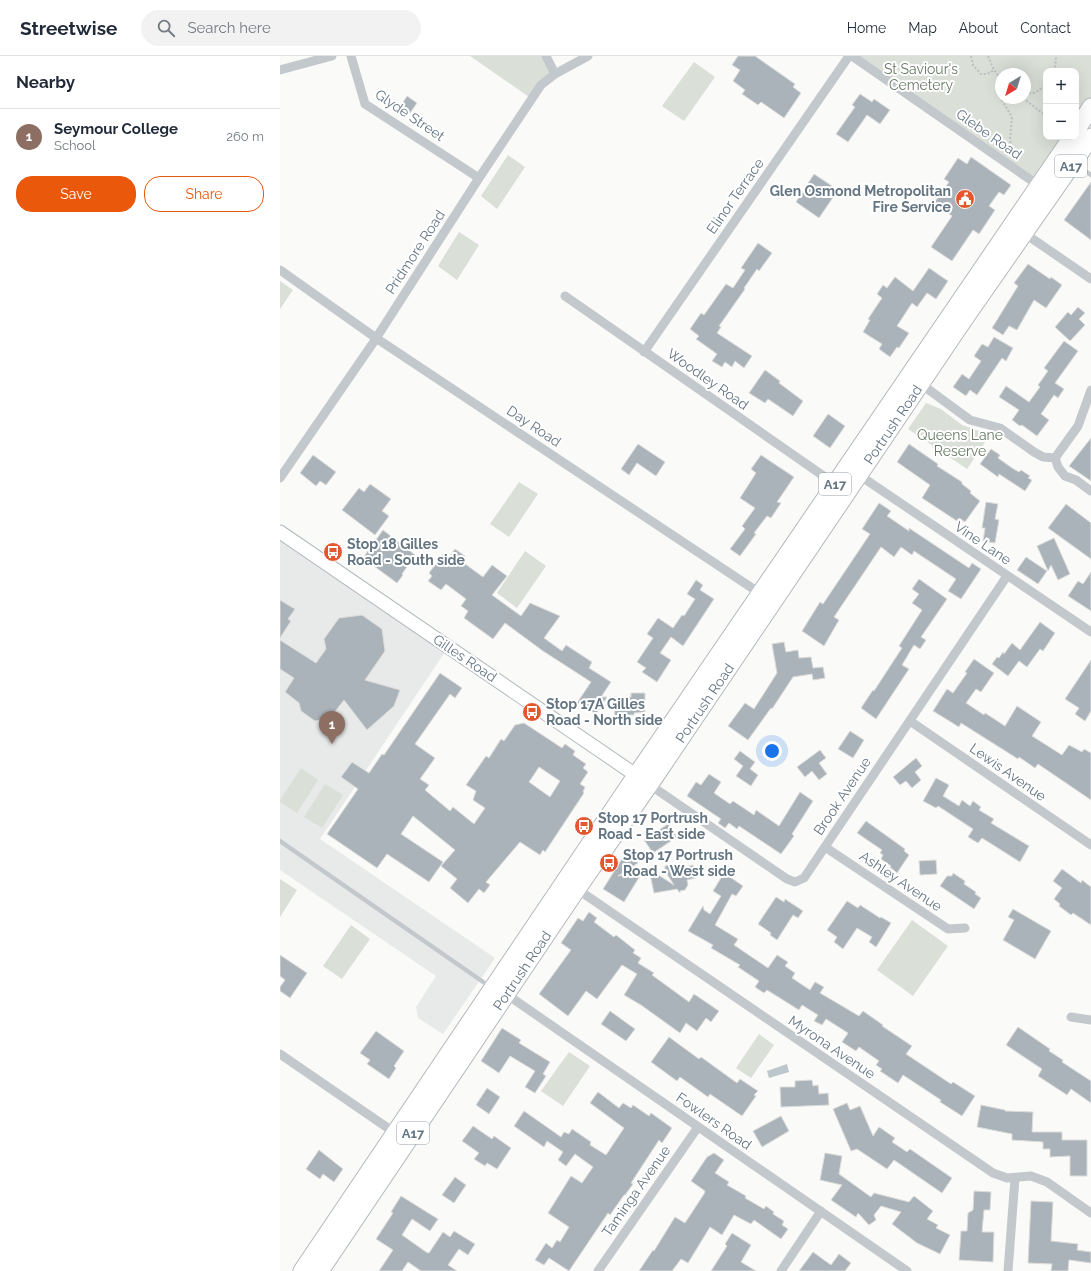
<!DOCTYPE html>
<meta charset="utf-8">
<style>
body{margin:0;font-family:Raleway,sans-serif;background:#f2f2f3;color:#1f2937}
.controls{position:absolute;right:12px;top:12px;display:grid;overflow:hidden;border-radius:8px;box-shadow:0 4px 16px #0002}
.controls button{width:36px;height:36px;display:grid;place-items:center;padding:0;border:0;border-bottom:1px solid #e0e1e3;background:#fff;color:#1f2937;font:20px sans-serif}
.compass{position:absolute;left:715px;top:12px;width:36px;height:36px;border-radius:50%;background:#fff;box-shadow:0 4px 16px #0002;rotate:218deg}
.you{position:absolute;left:492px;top:695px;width:14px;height:14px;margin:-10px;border:3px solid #fff;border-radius:50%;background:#1a73e8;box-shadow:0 0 0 6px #1a73e833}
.badge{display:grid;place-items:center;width:26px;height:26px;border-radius:50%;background:#ea580c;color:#fff;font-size:13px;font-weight:700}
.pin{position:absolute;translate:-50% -33px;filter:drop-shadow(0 1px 2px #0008)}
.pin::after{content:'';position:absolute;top:21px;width:14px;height:12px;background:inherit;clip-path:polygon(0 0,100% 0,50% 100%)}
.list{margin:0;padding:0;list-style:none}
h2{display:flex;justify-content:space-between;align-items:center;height:52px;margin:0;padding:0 16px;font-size:17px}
h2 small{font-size:13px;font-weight:400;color:#747a83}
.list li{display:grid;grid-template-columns:26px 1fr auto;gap:12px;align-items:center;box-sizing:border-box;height:56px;padding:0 16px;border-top:1px solid #e0e1e3}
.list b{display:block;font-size:15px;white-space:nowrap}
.list p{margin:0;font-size:13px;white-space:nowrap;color:#747a83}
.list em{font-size:13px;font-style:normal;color:#747a83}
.actions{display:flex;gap:8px;padding:12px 16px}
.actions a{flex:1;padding:9px 0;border:1px solid #ea580c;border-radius:16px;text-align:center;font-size:14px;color:#ea580c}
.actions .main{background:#ea580c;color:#fff}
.icon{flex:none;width:22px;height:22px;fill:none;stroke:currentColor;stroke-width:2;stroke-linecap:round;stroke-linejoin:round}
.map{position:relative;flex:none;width:811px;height:1215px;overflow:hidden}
header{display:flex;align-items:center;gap:24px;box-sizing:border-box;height:56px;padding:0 20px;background:#fff;border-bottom:1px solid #e0e1e3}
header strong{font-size:19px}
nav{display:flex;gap:22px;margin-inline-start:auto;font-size:14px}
.search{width:280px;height:36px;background:#f2f2f3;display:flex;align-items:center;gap:10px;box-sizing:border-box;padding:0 14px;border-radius:22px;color:#747a83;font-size:15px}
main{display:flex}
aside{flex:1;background:#fff}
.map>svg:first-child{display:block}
.built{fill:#e8e9e9}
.green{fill:#dadfd7;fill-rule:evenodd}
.water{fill:#bbc7cb}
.building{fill:#aab3b9;stroke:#dcdcda;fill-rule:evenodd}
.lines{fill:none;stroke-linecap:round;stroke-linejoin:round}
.secondary-casing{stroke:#b3babf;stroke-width:15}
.highway-casing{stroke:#b4b9bd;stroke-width:19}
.path{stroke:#bbbfc2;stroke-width:2;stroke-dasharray:2 2;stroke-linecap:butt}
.lane{stroke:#c3c8cc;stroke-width:4.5}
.street{stroke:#c3c8cc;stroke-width:9}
.secondary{stroke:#fff;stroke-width:13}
.highway{stroke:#fff;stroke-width:17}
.labels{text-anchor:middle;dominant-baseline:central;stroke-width:4;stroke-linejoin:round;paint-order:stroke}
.shield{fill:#fff;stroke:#939fa8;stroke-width:1}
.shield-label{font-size:13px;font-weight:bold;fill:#657683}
.park-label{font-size:14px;fill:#687a64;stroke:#fff}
.street-label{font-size:14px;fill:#657683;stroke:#fff}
.poi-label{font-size:14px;font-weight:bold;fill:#657683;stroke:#fff;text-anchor:start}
</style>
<header>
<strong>Streetwise</strong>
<div class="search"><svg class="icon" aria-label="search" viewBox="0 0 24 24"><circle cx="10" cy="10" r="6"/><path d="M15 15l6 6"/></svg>Search here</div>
<nav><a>Home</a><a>Map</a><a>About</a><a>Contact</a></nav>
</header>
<main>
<aside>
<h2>Nearby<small></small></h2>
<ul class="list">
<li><span class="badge" style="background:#8d6e63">1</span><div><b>Seymour College</b><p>School</p></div><em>260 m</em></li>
</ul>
<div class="actions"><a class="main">Save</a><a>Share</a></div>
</aside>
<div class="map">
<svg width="811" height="1215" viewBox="0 0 811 1215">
<rect width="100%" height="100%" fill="#fafaf8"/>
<path class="built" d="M0,476L167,593L40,783L215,902L163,978L138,962L136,951L156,920L0,814Z"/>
<path class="green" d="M190,0H266L275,18L252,43Z
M572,0H811V51L796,75V15H766V81H792L758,129ZM721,18H745V42H721Z
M414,6L435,21L404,65L382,50Z
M228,99L245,111L217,153L201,140Z
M179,176L199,189L177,224L158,210Z
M0,225L13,234L0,253Z
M646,347L661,353L682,369L710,379L687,413L628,373Z
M239,426L258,438L229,481L210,468Z
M245,495L266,510L237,552L217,537Z
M21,712L38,724L17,757L0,746V744Z
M45,728L63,739L42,772L24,761Z
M0,823L17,834L0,861Z
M632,864L668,890L633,940L597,914Z
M71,869L90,883L62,923L43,910Z
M479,978L494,989L471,1022L456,1012Z
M289,996L310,1010L283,1050L261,1035Z"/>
<path class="water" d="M507,1008L509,1016L489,1022L487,1015Z"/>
<path class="building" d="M458,0H475L515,28L513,31L521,37L504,62L481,46L478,49L462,38L465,34L453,25L460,14L452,9Z
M580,38L592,46L594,43L610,54L600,68L587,59L568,86L556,78L575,51L572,49Z
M127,40L137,47L130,57L120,51Z
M691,101L731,129L724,139L719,136L709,150L715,154L699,178L693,174L672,205L651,191L672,160L654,147L669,126L664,123L678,102L687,108Z
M534,118L558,134L539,162L516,146Z
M811,126V184L784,164Z
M478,187L492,197L479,215L477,213L464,232L465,233L439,270L441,271L437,277L472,300L464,312L455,305L452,311L445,306L442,311L432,305L437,298L416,283L419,280L410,273L421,257L424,259L446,228L453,232L465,214L461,212Z
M748,208L770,223L771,221L782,229L766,252L754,244L737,274L729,270L723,279L712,272L738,230L734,227Z
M649,212L668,225L656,243L647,237L637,251L632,247L617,270L629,277L619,292L617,291L610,301L599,293L602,288L583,276L590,264L588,263L602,242L597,238L603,229L607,232L615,221L633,235Z
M798,251L805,257L799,263L805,269L790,285L775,271L788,256L791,259Z
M714,281L733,292L726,305L722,302L697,339L690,334L686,340L673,331L682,318L689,323L701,305L694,300L702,288L708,291Z
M784,285L798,295L775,327L784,333L778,342L774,339L761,358L769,364L757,380L742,369L740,370L732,364L739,354L719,341L726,330L749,346L760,331L758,329L768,315L764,312Z
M485,314L500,325L499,327L523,345L513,360L488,343L485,347L469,337Z
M548,358L565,370L550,392L533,380Z
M811,382V425L789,410Z
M358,388L385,406L376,420L357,407L349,419L341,413Z
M629,388L658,408L657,410L682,426V428L691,435L690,437L700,445L685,466L679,462L677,465L642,442L650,429L617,406Z
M711,393L720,399L718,402L732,412L739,416L741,414L750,420L748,422L752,424L745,435L719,418L718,421L700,408Z
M33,399L56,416L46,429L40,425L36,430L20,417Z
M481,399L514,421L497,446L501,447L491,462L487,460L474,477L476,478L460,500L450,493L465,473L462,470L475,452L460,442L476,417L471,413Z
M90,428L111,443L102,455L109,460L95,479L62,454L79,432L84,436Z
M706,446L718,448L715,463L719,464L715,487L703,485L705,472H702Z
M599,447L611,455L607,460L629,475V472L689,512L692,507L701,513L681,543L668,535L676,523L634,495L632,499L621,491L614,501L601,491L554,561L559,564L544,590L522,575L540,546L543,548L590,478L582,473Z
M786,448L811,467V503L768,472Z
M103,474L135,499L122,518L123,519L117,527L83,502Z
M774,482L790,518L778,524L771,509L768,515L757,490Z
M175,493L185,500L181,505L203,521L212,509L227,520L212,539L241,560L250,547L280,560L264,582L282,595L286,589L312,606L309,612L331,626L321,641H327L316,658L297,647L311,626L263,595L225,567L213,583L184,562L188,555L181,550L186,543L166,528L161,534L148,525L152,520L149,517L164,497L169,501Z
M746,501L767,515L758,528L737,514Z
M811,516V555L788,540L798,525L803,528Z
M639,523L667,543L641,581L646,584L640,593L634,589L622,609L629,613L596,663L581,652L593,634L594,635L622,592L619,590L642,554L632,547L639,538L632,533Z
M416,524L423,529L420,534L434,543L403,590L391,581L380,597L391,604L377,626L362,616L366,612L357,606L373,582L367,578L378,562L393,572L402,559L404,560L415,543L407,538Z
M0,544L15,553L8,563L11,565L0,582Z
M82,559L102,573L105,595L85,624L120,634L114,650L87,674L64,644L50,662L35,665L21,655L19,647L5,636L14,622L0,613V584L36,607L46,593L44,583L59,562Z
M760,566L775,577L763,595L760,593L747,611L739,605L728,620L712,608L717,601L719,602L723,596L724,598L732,587L740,594Z
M504,586L506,596L518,594L519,602L531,601L533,612L543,611L545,622L533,624L532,618L513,621L492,653L491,652L468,684L448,670L465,647L474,653L497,617L492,588Z
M694,603L714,617L701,636L696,633L686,647L704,659L705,657L725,670L737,650L761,666L752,680L782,699L789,689L802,696L804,693L811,697V744L758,708L755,712L739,701L738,703L681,667L679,671L653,655L667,633L673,637L687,617L685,616Z
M811,604V655L805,665L795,658L799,652L785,643Z
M160,617L182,632L175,642L170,638L135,688L155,702L140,723L149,729L145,734L170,755L173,751L194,768L205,752L193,744L196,735L186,729L206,700L209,702L221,683L224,685L235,669L244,667L282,692L285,688L295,695L293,699L306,708L303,712L308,716L300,728L305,731L303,736L304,737L265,796L263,794L260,799L240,786L206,826L210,829L204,837L199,833L188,847L170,832L177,823L161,810L175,794L133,760L121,778L163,806L149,826L107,798L97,812L47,778L78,733L61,721L72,706L89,717L102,698L104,699ZM259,711L280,725L270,741L249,726Z
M351,637H365V656L354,657V659H348V664H335L334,641H351Z
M570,675L584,684L573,702L558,693Z
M540,694L546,702L539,707L547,718L539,724L532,715L525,721L517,711Z
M460,695L475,706L470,713L478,719L471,730L456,720L463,710L454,703Z
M636,702L642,710L635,716L641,724L632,732L626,725L620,729L613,721Z
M429,718L441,726L434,737L450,748L453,745L474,759L476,754L499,770L520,736L533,745L512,778L514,780L501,798L459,770L457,773L449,767L445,772L438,767L441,763L407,740L416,726L421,729Z
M656,722L669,729L663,740L679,750L682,744L690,750L693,745L701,751L699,754L714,763L711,767L749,790L740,806L702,782L698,787L688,781L693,773L658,750L656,752L643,745Z
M586,765L625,793L624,795L629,799L617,817L610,811L611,810L601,803L603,799L600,797L602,794L577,777Z
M388,768L397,781L373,797L364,784Z
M345,798L358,807L338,820L363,815L344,846L323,833Z
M656,804L657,818L640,819L639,805Z
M394,808L395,813L413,809L416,822L407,824L408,829L405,834L400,835V837L397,833L374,837L369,813L394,829L385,815V810Z
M782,813L801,827L802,824L811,831V869L793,857L791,859L779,850L780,848L774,843L782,832L773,825Z
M444,817L463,830L456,840L452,838L435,869L458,883L454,889L488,912L497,899L508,906L505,910L515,917L512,922L530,934L535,926L544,931L540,937L579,960L583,955L603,969L602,970L632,990L626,998L671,1028L673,1026L695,1040L682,1060L660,1046L661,1044L623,1019L618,1027L600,1015L602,1013L596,1009L599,1005L579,991L576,995L562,986L568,977L546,963L542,969L534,965L538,959L522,949L519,954L487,934L484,937L475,931L479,925L458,911L460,909L431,892L433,889L408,875L423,850L424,854L430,858L441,840L433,835Z
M673,817L685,825L684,828L696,836L695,838L701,842L694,853L660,830L667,820H672Z
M496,841L504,846L505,843L523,855L518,862L513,859L497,884L490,879L491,877L478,868Z
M567,845L578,852L580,849L600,862L601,861L611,867L596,891L589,886L592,881L577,872L563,893L554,886L557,881L547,874Z
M733,853L771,875L755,903L723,884L734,864L728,861Z
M309,856L317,862L314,866L334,881L336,879L355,894L353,897L361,902L358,907L374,917L372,919L409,946L414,938L439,955L431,966L426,962L417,975L406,967L400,977L361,949L344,939L357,918L342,909L317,943L306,935L288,960L259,938L291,894L281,887L298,862L303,865Z
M0,899L27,917L10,942L0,935V931L5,924L0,920Z
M330,955L355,973L346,985L321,968Z
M738,971L770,993L769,995L783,1004L782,1006L811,1025V1047L791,1033L787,1039L758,1020L762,1013L726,989Z
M222,972L241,984L239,987L270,1006L263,1018L266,1020L255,1037L245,1031L255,1015L230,1000L219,1017L201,1005Z
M96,975L124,995L114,1010L116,1012L109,1023L87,1008L90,1004L80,997Z
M389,981L419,1003L421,1001L457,1027L460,1023L478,1035L474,1039L476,1040L462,1060L430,1038L428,1041L400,1021L397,1025L371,1006Z
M532,1024L533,1030L538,1029L539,1038L548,1037L549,1049L501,1051L500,1031H515V1025Z
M207,1032L220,1041L209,1058L196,1049Z
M318,1036L339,1052L343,1047L351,1052L353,1049L369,1060L371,1057L392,1072L382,1087L379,1084L351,1127L353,1128L345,1139H344L330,1159L328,1157L289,1215L269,1202L264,1209L255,1204L266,1187L272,1192L277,1184L280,1186L289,1171L268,1157L291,1120L302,1127L313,1111L295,1098L286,1110L278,1104L283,1096L267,1085L264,1091L234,1070L244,1055L281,1081L284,1076L289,1078L292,1073L311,1086L310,1089L326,1099L344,1072L310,1047Z
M567,1047L570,1054L580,1050L593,1080L599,1071L615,1082L612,1086L627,1096L630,1093L672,1122L662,1137L614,1104L607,1113L577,1093L571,1095L553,1053Z
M701,1049L725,1054V1055L753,1056L752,1076H782V1084H807V1120H790V1100L770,1101V1093H763V1086L732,1084V1078L697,1071Z
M501,1060L509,1075L482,1091L473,1075Z
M193,1070L212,1083L214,1080L231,1092L217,1113L207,1107L205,1110L194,1103L199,1097L182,1085Z
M39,1094L63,1113L54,1126L43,1118L40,1123L26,1113Z
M434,1097L444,1104L435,1117L449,1126L447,1129L466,1140L465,1142L484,1153L486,1150L494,1156L493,1158L504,1165L502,1169L508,1173L501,1183L474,1164L471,1168L454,1159L442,1179L430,1171L408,1207L401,1203L392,1215H359L373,1194L374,1195L395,1161L405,1167L424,1138L425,1135L411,1125L427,1101Z
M545,1097L562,1100L559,1118L591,1141L594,1137L629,1146L634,1140L653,1155L647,1163L658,1169L656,1172L670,1179L660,1198L637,1187L612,1168L621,1156L601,1150L594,1159L596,1164L589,1169L578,1157L576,1161L551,1144L562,1129L540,1124Z
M175,1121L186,1129L174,1147L162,1139Z
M694,1135L711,1136L710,1154H704L702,1176H714L713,1206L679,1204L681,1175H687L688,1157L693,1154Z
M121,1140L158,1163L150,1175L132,1163L122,1179L146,1196L149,1197L163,1176L170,1181L174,1175L195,1188L188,1199L179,1193L168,1209L177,1215H141L128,1206L122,1215H99L113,1194L96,1183L113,1157L111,1156Z
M751,1145L773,1146L771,1185L798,1188L797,1194L811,1196V1207L789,1204L788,1215H771L772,1208L748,1207Z
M452,1177L471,1189L461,1206L476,1215H431L447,1190L445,1188Z
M533,1196L551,1209L559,1198L571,1207L565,1215H519Z"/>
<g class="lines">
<g class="secondary-casing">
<path id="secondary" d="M0,476L363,724"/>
</g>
<g class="highway-casing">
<g id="highway">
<path d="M796,75L811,51"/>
<path d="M22,1215L351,727L792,81"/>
<path id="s1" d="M40,1215L297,833L376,719L685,262L811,81"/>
</g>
</g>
<path class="path" d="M691,0L693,9L701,18H707L714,14
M708,0L714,14L721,23
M773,15L775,11L776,0
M721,23L716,29L718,38L732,61L730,83L732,93L740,99L737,103
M745,36C755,40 760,34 766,27
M743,42L766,60"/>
<path class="lane" d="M796,109L811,119
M0,785L209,930"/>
<path class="street" d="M71,0L85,48L199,122
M266,0L275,18
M572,0L761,131
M0,14L52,0
M741,175L811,223
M0,214L96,282L484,540
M285,240L555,428
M364,296L569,0
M641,328L690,364L720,372L754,396L763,401L775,402L778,411L785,420L796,424L811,435
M775,402L798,370L811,334
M579,419L811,576
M0,422L93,287L199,122L261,29L275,18L308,0
M630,665L811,789
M370,729L507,823L515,826L524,822L727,520
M545,791L668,873L685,872
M294,831L713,1117L727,1122L751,1120L767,1126L811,1157
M226,938L627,1215
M791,961L811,964
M0,998L118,1079
M318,1215L418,1071
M501,1215L541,1155
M728,1215L735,1122"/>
<use href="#secondary" class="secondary"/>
<use href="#highway" class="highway"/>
</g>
<defs>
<g id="civic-disc" transform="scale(1)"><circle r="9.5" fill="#e4572e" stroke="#fff"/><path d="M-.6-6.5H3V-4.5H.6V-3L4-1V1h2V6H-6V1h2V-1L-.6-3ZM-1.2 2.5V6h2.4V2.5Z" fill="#fff"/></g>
<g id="bus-disc" transform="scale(1)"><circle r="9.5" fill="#e4572e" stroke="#fff"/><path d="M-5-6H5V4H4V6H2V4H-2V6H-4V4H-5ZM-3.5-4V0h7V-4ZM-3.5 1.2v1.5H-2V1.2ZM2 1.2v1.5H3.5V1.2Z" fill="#fff"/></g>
</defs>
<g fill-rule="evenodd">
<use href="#civic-disc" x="685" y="143"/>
<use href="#bus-disc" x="53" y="496"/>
<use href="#bus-disc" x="252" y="656"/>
<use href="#bus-disc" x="304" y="770"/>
<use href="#bus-disc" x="329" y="807"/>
</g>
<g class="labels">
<g class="shield">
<rect x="775" y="99" width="32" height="22" rx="3"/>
<rect x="539" y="417" width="32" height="22" rx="3"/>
<rect x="117" y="1066" width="32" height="22" rx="3"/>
</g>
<g class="shield-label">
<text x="791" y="110">A17</text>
<text x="555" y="428">A17</text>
<text x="133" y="1077">A17</text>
</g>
<g class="park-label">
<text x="641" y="13">St Saviour's<tspan x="641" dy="16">Cemetery</tspan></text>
<text x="680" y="379">Queens Lane<tspan x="680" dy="16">Reserve</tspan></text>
</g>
<g class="street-label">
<text transform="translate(130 59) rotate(34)">Glyde Street</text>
<text transform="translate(709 78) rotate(35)">Glebe Road</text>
<text transform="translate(455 140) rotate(-55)">Elinor Terrace</text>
<text transform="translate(135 196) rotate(-57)">Pridmore Road</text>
<text transform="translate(428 323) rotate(35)">Woodley Road</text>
<text stroke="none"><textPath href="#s1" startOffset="1022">Portrush Road</textPath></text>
<text transform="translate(254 370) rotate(34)">Day Road</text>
<text transform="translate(703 487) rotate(34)">Vine Lane</text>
<text transform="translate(185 602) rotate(34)">Gilles Road</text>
<text stroke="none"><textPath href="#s1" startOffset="686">Portrush Road</textPath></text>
<text transform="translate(728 716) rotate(35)">Lewis Avenue</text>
<text transform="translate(562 740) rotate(-56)">Brook Avenue</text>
<text transform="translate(621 825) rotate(34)">Ashley Avenue</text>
<text stroke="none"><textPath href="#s1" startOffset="362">Portrush Road</textPath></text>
<text transform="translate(552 991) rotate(34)">Myrona Avenue</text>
<text transform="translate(434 1065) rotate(35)">Fowlers Road</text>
<text transform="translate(356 1135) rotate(-55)">Taminga Avenue</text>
</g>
<g class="poi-label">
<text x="671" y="135" text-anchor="end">Glen Osmond Metropolitan<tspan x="671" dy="16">Fire Service</tspan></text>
<text x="67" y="488">Stop 18 Gilles<tspan x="67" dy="16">Road - South side</tspan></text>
<text x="266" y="648">Stop 17A Gilles<tspan x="266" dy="16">Road - North side</tspan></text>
<text x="318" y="762">Stop 17 Portrush<tspan x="318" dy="16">Road - East side</tspan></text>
<text x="343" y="799">Stop 17 Portrush<tspan x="343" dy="16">Road - West side</tspan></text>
</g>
</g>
</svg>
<div class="controls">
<button>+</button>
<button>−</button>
</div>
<svg class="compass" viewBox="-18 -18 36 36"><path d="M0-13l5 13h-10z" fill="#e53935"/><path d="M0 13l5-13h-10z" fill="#747a83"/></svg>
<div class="you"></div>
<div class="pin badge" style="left:52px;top:688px;background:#8d6e63">1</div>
</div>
</main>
